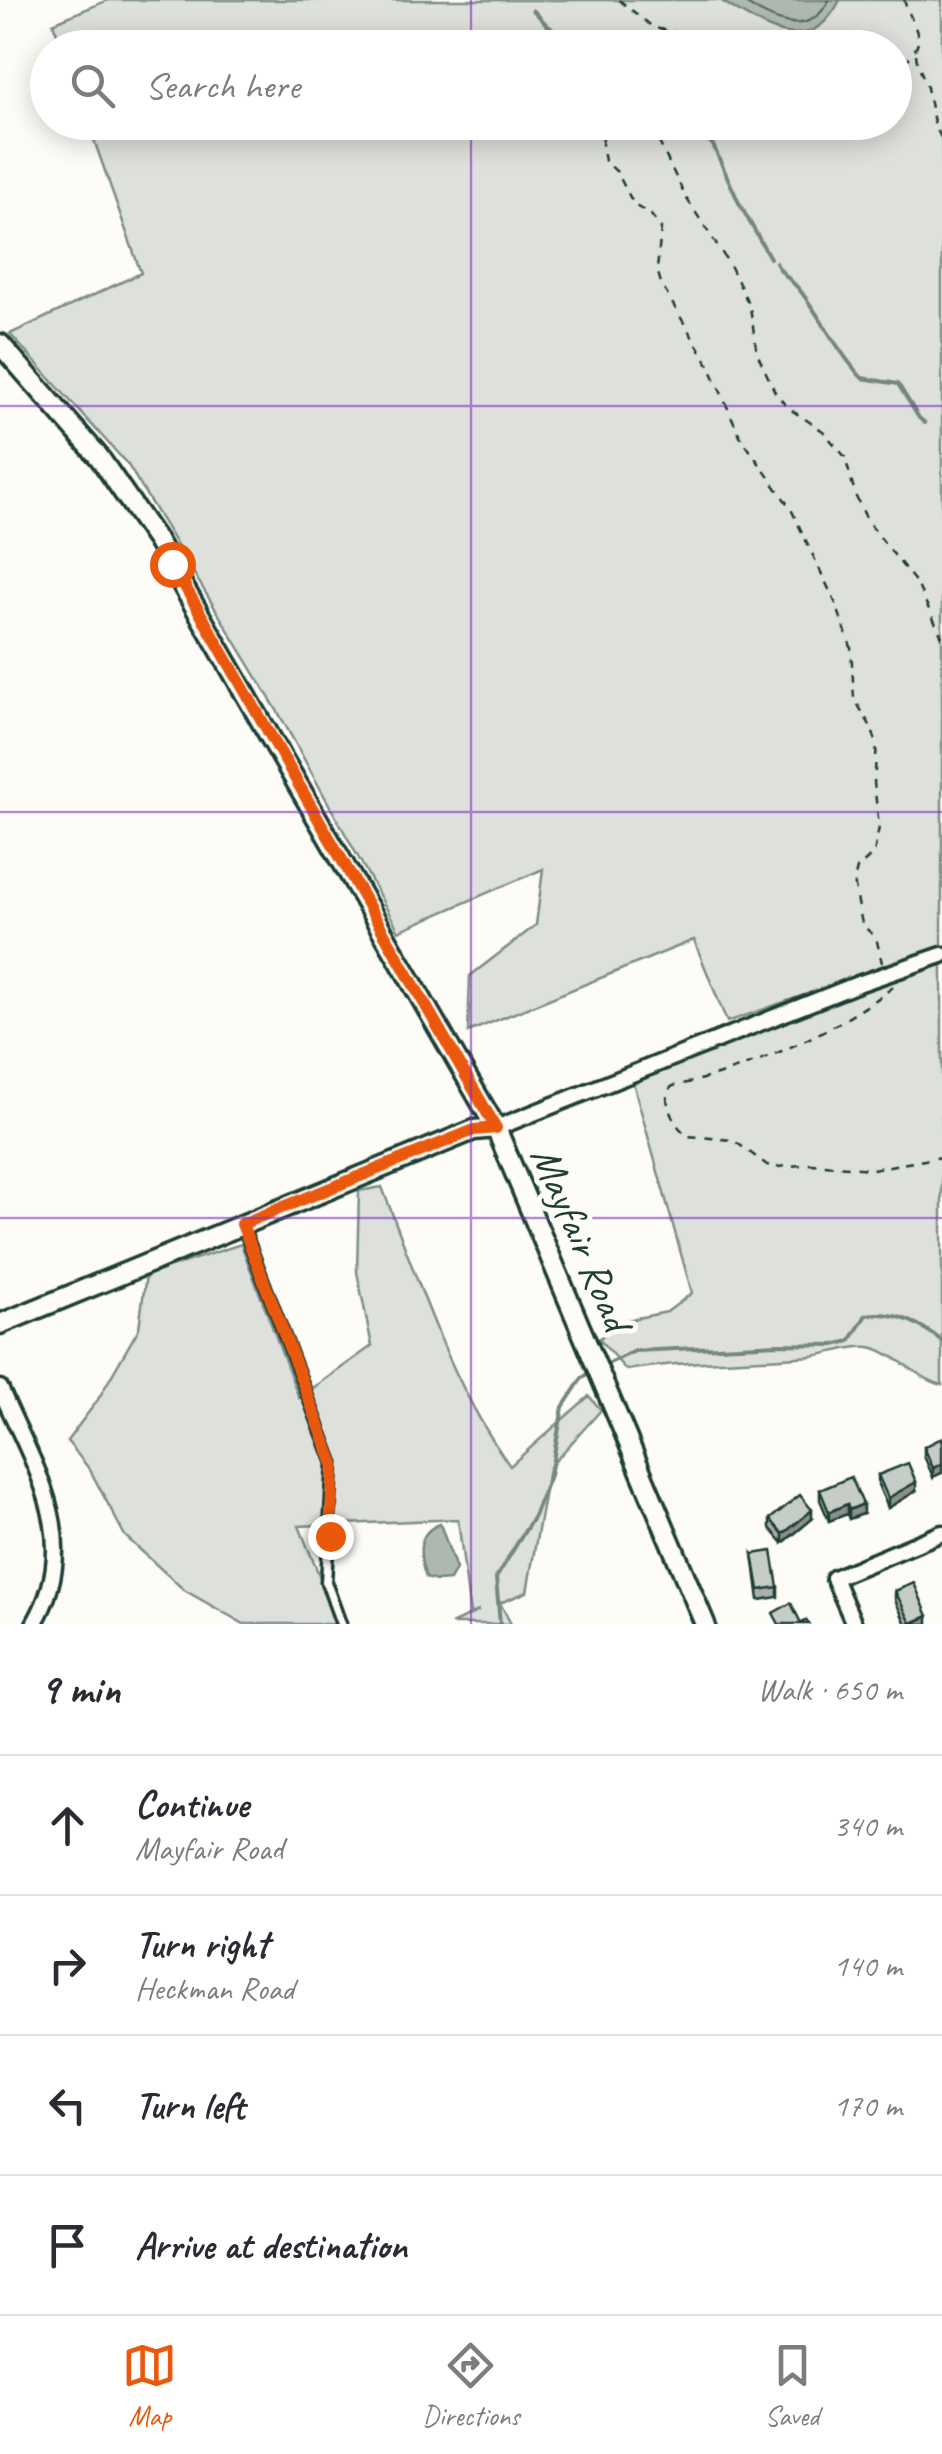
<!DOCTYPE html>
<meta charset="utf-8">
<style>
body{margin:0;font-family:Caveat,sans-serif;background:#f2f2f3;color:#2b2b33}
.stop{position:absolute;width:30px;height:30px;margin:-22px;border:8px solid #ea580c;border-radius:50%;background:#fff}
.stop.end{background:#ea580c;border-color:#fff;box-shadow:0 2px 10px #0008}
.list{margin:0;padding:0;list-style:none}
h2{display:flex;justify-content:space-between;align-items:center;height:130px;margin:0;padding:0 40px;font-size:42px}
h2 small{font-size:32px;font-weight:400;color:#7c7c81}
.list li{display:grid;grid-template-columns:65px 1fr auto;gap:30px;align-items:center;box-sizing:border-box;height:140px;padding:0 40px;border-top:2px solid #e1e1e2}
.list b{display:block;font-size:38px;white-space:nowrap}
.list p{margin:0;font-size:32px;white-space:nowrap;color:#7c7c81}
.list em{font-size:32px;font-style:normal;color:#7c7c81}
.icon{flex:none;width:55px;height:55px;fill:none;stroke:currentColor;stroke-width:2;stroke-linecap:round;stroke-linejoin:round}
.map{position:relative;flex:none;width:942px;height:1624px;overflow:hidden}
.search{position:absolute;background:#fff;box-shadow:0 5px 25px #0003;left:30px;right:30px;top:30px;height:110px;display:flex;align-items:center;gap:25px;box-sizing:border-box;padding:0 35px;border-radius:55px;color:#7c7c81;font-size:38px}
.sheet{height:690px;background:#fff}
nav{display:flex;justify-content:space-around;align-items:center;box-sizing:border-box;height:140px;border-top:2px solid #e1e1e2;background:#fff;font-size:28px;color:#7c7c81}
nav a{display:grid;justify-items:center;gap:5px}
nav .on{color:#ea580c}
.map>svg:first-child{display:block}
.green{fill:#dde0db;stroke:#7e8e88;stroke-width:2.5}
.water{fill:#aeb8b1;stroke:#75877f;stroke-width:2.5}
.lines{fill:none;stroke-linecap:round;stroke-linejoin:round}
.shore{stroke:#586e66;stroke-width:2.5}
.stream{stroke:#75877f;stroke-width:4}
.service-casing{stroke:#1f3d34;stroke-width:15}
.minor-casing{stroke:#1f3d34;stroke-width:21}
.tertiary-casing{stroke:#1f3d34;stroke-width:25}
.path{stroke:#1f3d34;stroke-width:2.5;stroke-dasharray:8 8;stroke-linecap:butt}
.service{stroke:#fdfcf7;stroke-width:8}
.minor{stroke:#fdfcf7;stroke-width:14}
.tertiary{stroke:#fdfcf7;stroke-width:18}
.wall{fill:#aab0ab;stroke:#1f3d34;stroke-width:2.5}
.shaded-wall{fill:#8b908b;stroke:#1f3d34;stroke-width:2.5}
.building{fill:#c6cdc7;stroke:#1f3d34;stroke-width:2.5}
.route{stroke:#ea580c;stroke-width:12}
.grid{fill:none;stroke:#7b2cbf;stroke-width:2.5;stroke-opacity:0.55}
.labels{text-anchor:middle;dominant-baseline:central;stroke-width:10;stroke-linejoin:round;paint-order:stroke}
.street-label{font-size:42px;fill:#1f3d34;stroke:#fdfcf7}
</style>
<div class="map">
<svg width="942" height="1624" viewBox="0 0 942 1624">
<rect width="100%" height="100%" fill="#fdfcf7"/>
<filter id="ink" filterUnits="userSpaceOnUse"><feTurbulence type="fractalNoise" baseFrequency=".01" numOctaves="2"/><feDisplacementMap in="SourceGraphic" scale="20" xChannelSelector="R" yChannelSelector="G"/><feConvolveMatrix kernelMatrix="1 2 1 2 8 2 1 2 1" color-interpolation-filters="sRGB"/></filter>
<g filter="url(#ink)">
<path class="green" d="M108,0H942V1385C917,1378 899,1356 874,1348C857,1343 830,1354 812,1356C750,1361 688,1360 626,1370L599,1339L617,1322L667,1312L692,1293L632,1079L819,1005L833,985L727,1022L694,940L468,1032L470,976L536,925L543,869L399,931L278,712L128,465L10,334L141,273L88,123L894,122V48L62,47L53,23Z
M382,1187C419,1282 450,1383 510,1466L589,1396L601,1410L549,1468L527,1592L500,1603L511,1624H451L479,1611L470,1614L458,1519L299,1526L339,1624H244L184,1590L125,1536L90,1470L67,1441L97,1401L139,1328L146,1275L241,1244L299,1398L372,1346L357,1272L359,1191Z"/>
<path class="water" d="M720,0H840C810,61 762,26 720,0Z
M440,1524L456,1569L450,1580L436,1581L426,1578C419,1557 415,1533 440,1524Z"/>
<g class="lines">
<path class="shore" d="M740,0C769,18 808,42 829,0"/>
<path class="stream" d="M533,10L548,26L580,48
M691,122L713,145L739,203L770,258
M776,263C782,276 794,281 802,293C823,321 838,352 862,378L898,384L919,418L925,423
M603,1366L635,1351L778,1344L834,1345L850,1341L866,1315C894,1310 921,1324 942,1341
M500,1624L496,1578L534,1516L550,1475L563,1407L582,1378L590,1373"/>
<g class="service-casing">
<path id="service" d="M242,1224L333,1463L326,1582L341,1624"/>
</g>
<g class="minor-casing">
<path id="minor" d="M496,1128L858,984L942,955
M0,1388C34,1467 84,1540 34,1624
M854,1624L834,1578L942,1533"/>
</g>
<g class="tertiary-casing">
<path id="tertiary" d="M0,344L99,457L157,541L496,1128L705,1624
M0,1324L474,1130L496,1128"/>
</g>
<path class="path" d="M619,0L654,28L686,34L713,48
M916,54C917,69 926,78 928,93C932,111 932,123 942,139
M894,75C928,37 921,46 904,0
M606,122L602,144L605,161L617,172L634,205L651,215L661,228L657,270L662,286L709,365L740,436L791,509L836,604L851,647L854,698L871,727L877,744L874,783L879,827L874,853L857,869L854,881L861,919L863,926L876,937L882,963
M631,122L657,139
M688,139L679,142L658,140L685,196L731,267L750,307L757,353L775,392L787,407L823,431L845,457L856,497L868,522L917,584L942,637
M893,987C838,1031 742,1073 673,1086L667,1091C666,1109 674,1125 688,1136L733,1140L767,1165L777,1167L812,1164L872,1169L942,1157"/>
<use href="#service" class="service"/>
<use href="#minor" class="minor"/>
<use href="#tertiary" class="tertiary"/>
</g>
<path class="wall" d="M942,1438L933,1477L924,1456V1447Z
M878,1475L916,1491L888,1508L878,1485Z
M820,1490L863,1514L849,1519L847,1514L829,1521L820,1500Z
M770,1519H812L783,1543L770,1528Z
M753,1554L778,1587V1597L759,1600Z
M895,1591L928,1624H906L895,1600Z"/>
<path class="shaded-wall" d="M942,1464V1473L933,1477V1468Z
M916,1482V1491L888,1508V1498Z
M847,1504V1514L829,1521V1512Z
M863,1504V1514L849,1519V1510Z
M812,1510V1519L783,1543V1534Z
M928,1616V1624H911Z"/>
<path class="building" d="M942,1438V1464L933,1468L924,1447Z
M908,1463L916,1482L888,1498L878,1475Z
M851,1477L863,1504L849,1510L847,1504L829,1512L820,1490Z
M800,1495L812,1510L783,1534L770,1519Z
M772,1551L778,1587L759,1590L753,1554Z
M914,1583L928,1616L911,1623L895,1591Z
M791,1603L801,1623L806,1620L809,1624H779L773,1613Z"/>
</g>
<g class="lines" filter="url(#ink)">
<path class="route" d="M172,564L496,1128L474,1130L242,1224L334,1464L330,1536"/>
</g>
<path class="grid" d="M471,0V48M471,122V1624M0,406H942M0,812H942M0,1218H942"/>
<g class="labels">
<g class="street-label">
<text transform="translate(581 1238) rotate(67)">Mayfair Road</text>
</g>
</g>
</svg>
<div class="stop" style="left:172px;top:564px"></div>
<div class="stop end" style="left:330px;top:1536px"></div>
<div class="search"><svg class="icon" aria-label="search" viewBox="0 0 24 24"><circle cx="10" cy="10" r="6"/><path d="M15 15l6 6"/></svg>Search here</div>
</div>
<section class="sheet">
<h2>9 min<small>Walk · 650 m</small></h2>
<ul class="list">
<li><svg class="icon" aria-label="ahead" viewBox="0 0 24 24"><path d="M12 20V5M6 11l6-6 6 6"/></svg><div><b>Continue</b><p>Mayfair Road</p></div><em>340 m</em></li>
<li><svg class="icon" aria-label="right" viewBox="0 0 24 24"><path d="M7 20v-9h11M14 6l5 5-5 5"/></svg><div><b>Turn right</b><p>Heckman Road</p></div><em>140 m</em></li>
<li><svg class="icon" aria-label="left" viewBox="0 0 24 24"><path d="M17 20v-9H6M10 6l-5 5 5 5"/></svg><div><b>Turn left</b></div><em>170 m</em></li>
<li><svg class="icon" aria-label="arrive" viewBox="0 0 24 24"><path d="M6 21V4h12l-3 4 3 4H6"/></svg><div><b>Arrive at destination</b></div></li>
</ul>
</section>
<nav>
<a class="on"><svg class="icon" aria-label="map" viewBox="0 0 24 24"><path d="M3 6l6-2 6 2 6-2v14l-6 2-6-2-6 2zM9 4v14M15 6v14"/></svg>Map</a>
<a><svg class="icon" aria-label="directions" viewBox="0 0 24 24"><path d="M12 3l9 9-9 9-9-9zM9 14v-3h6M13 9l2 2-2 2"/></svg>Directions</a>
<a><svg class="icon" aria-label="saved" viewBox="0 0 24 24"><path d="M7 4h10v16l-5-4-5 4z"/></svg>Saved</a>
</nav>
